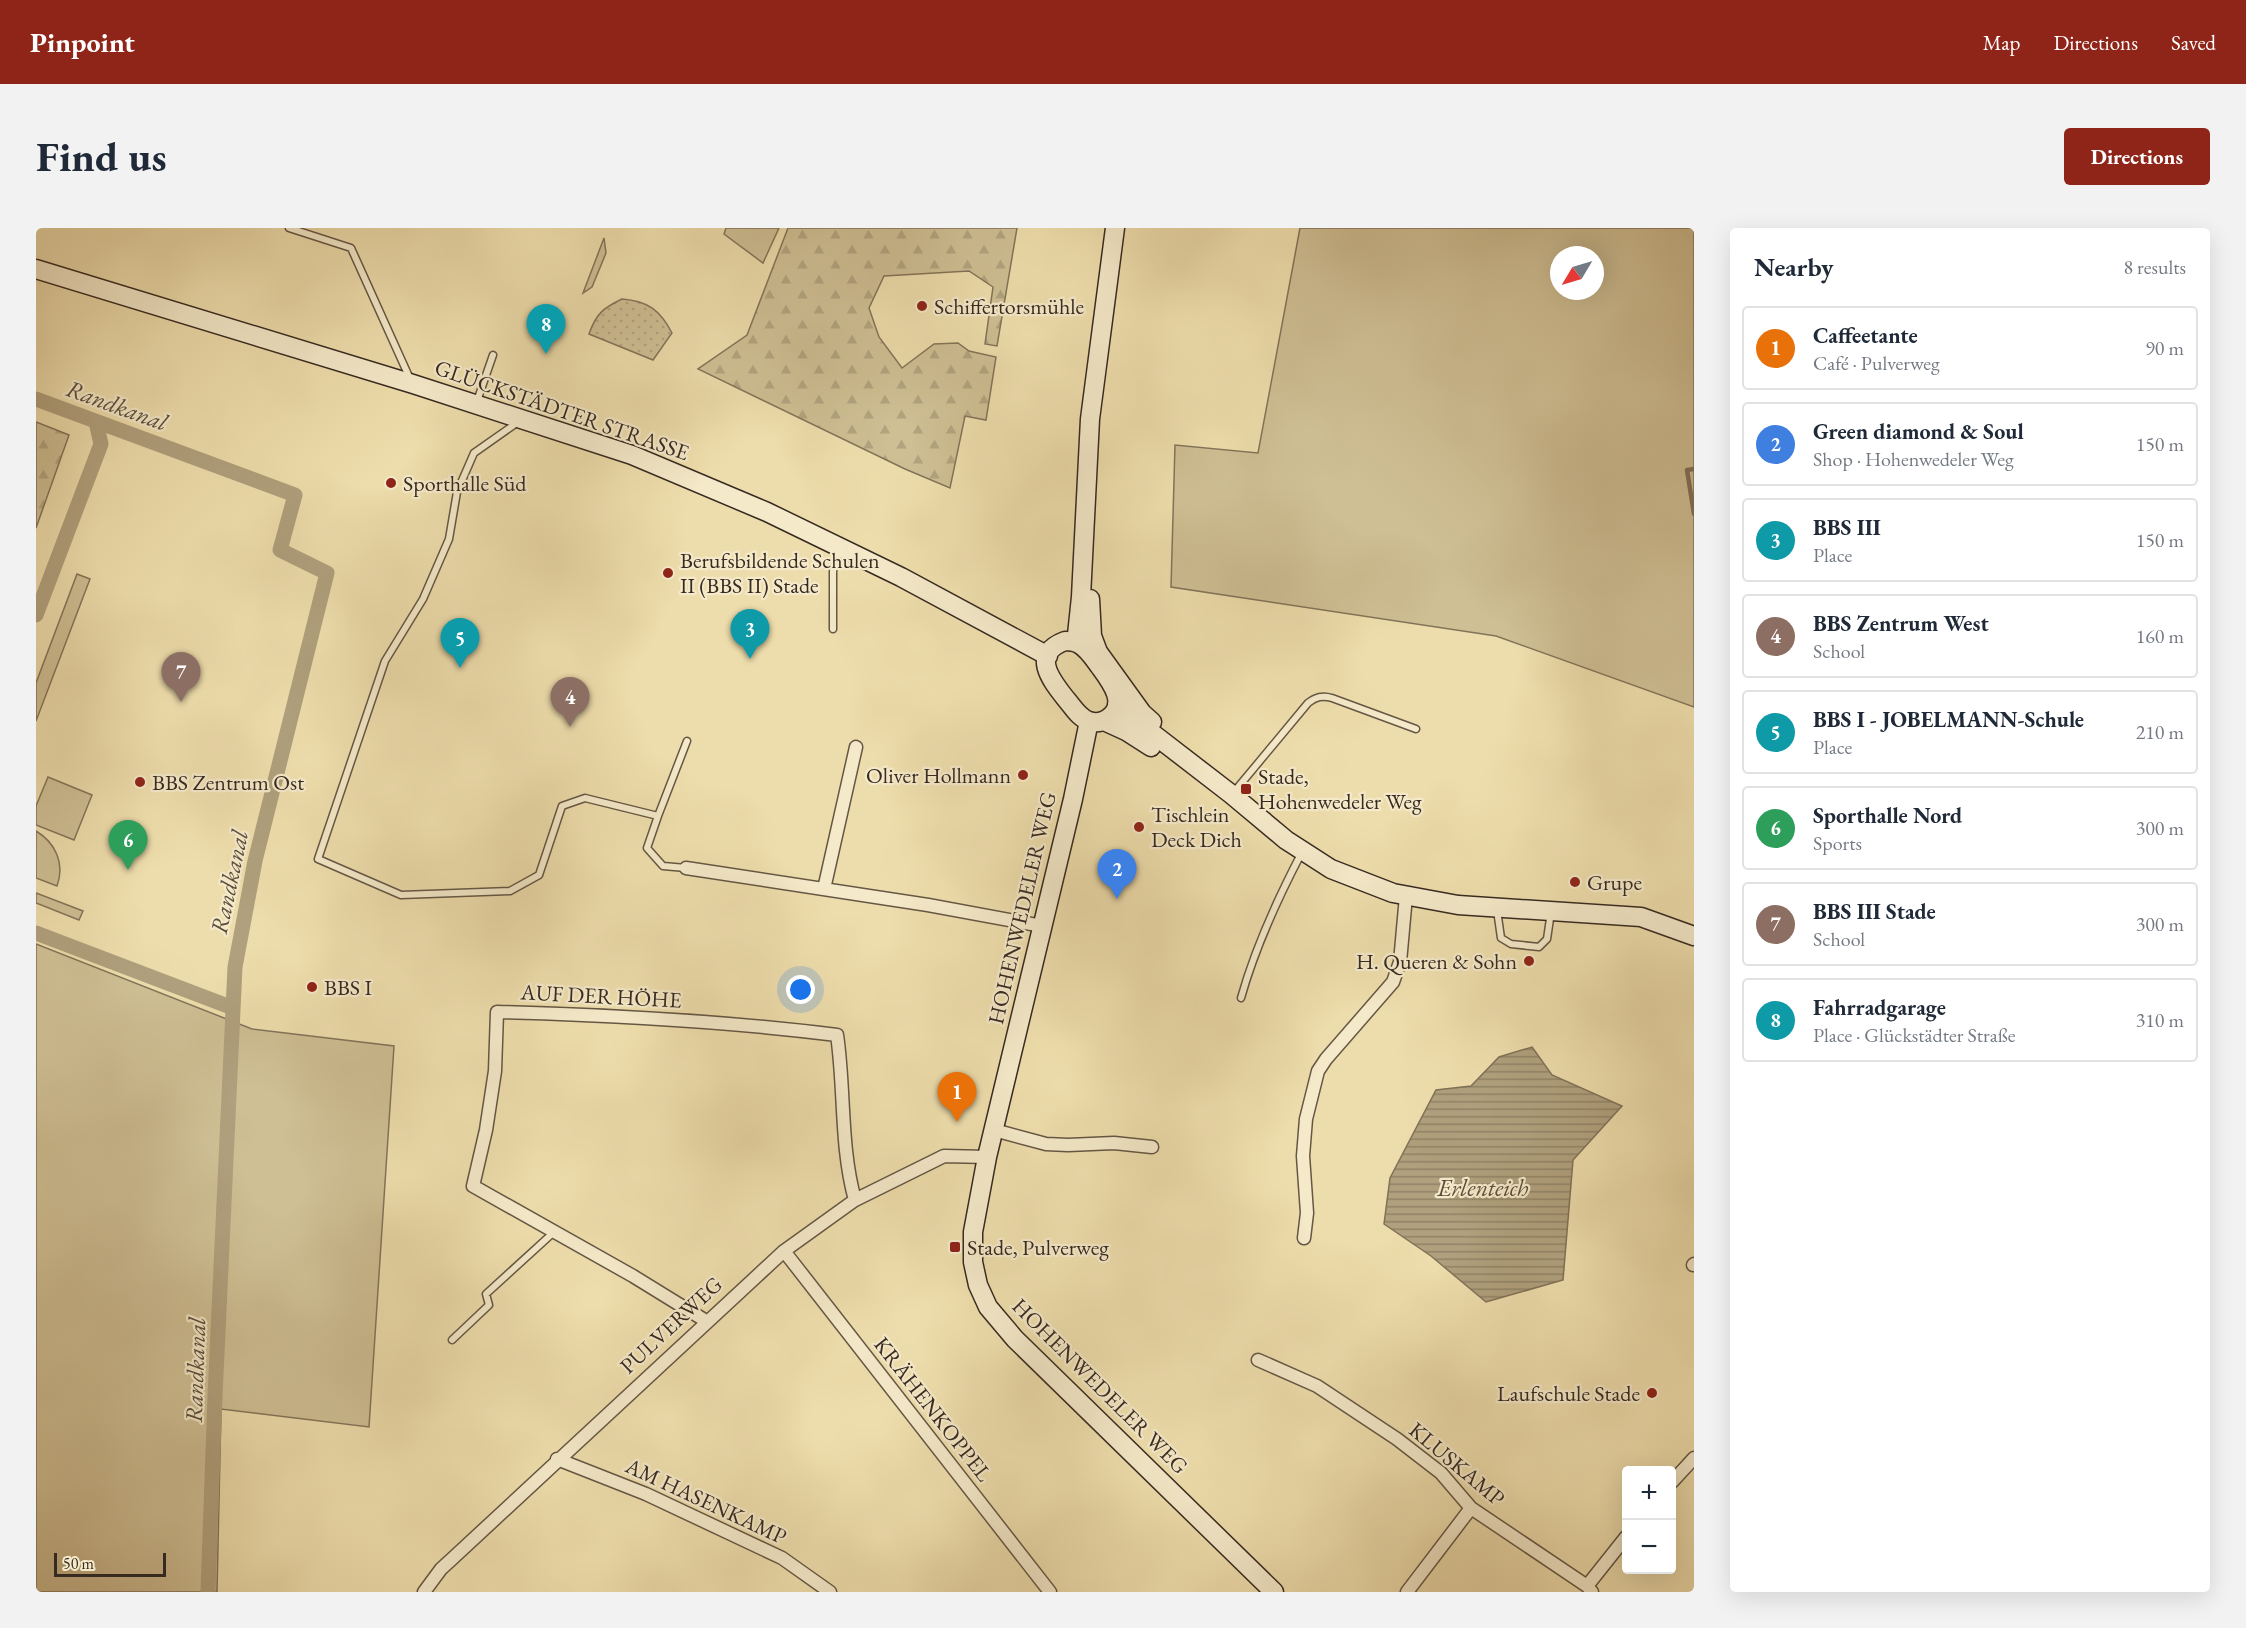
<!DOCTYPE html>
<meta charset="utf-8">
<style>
body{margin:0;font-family:"EB Garamond",serif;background:#f2f2f3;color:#1f2937}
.controls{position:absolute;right:18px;bottom:18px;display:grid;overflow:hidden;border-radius:6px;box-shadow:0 6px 24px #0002}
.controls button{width:54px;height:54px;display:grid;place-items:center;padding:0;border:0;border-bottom:2px solid #e0e1e3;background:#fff;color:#1f2937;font:30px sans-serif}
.compass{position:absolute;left:1514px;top:18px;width:54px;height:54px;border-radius:50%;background:#fff;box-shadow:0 6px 24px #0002;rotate:232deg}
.scale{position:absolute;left:18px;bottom:15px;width:112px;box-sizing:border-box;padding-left:6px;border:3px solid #372a21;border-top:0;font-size:16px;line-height:21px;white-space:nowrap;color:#372a21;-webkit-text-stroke:4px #f4e9c9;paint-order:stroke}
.you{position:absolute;left:765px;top:762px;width:21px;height:21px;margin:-15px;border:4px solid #fff;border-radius:50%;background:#1a73e8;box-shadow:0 0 0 9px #1a73e833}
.badge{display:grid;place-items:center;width:39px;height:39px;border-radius:50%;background:#8f2418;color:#fff;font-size:20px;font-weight:700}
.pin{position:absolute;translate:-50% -50px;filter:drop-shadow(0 2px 3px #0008)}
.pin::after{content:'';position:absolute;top:32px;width:21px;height:18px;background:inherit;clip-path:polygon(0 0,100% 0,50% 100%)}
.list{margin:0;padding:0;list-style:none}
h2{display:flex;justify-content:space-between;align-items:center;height:78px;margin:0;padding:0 24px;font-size:26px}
h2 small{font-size:20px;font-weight:400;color:#747a83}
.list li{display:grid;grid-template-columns:39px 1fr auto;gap:18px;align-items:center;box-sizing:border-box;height:84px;margin:0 12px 12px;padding:0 12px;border:2px solid #e0e1e3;border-radius:6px}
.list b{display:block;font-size:22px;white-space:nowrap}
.list p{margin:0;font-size:20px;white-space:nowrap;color:#747a83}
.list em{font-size:20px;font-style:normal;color:#747a83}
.map{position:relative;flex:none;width:1658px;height:1364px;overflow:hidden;border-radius:6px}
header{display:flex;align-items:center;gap:36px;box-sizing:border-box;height:84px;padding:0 30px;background:#8f2418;color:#fff}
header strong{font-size:28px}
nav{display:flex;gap:33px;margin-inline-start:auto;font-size:21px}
.intro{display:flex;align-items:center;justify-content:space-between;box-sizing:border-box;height:144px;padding:0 36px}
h1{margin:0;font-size:42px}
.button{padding:15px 27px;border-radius:6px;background:#8f2418;color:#fff;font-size:21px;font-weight:700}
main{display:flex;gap:36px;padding:0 36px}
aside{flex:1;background:#fff;border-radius:6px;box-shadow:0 6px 24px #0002}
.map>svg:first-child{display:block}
.grass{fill:#cfbf94;stroke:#83745a;stroke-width:1.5;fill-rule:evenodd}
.forest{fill:url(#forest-firs);stroke:#83745a;stroke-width:1.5}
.park{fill:url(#park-dots);stroke:#83745a;stroke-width:1.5}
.water{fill:url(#water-rules);stroke:#807158;stroke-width:1.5}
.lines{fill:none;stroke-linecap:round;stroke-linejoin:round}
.stream{stroke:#807158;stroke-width:4.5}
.canal{stroke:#b0a07d;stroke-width:15}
.lane-casing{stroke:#655744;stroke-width:9}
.street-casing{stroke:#655744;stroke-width:15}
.secondary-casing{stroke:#372a21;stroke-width:21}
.lane{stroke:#f4e9c9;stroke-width:6}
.street{stroke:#f4e9c9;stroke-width:12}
.secondary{stroke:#f4e9c9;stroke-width:18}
.poi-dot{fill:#8f2418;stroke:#f4e9c9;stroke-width:2}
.labels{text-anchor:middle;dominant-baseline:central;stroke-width:4.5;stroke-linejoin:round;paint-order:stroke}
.poi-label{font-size:22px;fill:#372a21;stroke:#f4e9c9;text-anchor:start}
.street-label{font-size:22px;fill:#372a21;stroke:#f4e9c9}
.water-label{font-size:24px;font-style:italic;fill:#5b4d3d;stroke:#f4e9c9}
</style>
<header>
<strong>Pinpoint</strong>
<nav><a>Map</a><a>Directions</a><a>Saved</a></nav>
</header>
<div class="intro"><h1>Find us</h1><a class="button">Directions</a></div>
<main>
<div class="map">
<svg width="1658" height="1364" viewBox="0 0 1658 1364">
<defs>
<pattern id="forest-firs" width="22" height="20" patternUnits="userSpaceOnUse" patternTransform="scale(1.5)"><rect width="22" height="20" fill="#cfbf94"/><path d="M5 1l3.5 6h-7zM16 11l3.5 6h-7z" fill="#b2a47f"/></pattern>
<pattern id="park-dots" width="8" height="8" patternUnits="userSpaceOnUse" patternTransform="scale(1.5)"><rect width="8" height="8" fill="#cfbf94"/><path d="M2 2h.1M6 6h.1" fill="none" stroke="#b2a47f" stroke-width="1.8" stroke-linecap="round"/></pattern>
<pattern id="water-rules" width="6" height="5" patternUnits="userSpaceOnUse" patternTransform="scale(1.5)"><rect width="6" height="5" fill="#b0a07d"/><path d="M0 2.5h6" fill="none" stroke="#908366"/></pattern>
</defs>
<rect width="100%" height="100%" fill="#eeddac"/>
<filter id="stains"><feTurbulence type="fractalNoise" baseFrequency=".00333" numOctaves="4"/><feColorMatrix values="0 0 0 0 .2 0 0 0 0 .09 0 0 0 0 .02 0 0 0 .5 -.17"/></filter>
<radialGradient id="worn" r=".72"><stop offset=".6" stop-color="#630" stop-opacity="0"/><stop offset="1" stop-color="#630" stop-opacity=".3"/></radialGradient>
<path class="grass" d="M690,0H743L727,35L688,6Z
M1264,0H1658V479L1460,408L1135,359L1139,217L1222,225ZM1523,27H1559V63H1523Z
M568,10L570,25L556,59L547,65Z
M41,346L54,351L0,493V455Z
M12,549L56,567L38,612L0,597V578Z
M0,603C20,615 29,636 21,658L0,650Z
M0,665L47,683L43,692L0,675Z
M0,716L216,801L358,818L333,1199L185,1181L181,1364H0Z"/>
<path class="forest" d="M752,0H981L961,118L949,116L957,59L933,43L848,48L833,80L843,109L866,140L898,116L922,115L933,123L960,129L950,192L929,188L914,260L869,241L662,141L711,107Z
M0,194L33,207L0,300Z"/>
<path class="park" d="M586,71C612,73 624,82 636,105L617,132L553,106C560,86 567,80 586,71Z"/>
<path class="water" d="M1496,819L1516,847L1586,878L1537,932L1527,1052L1450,1074L1395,1028L1348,996L1354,950L1400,862L1435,858L1463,829Z"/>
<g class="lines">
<path class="stream" d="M1658,241L1651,242L1658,286"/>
<path class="canal" d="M0,171L259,267L244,322L291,345L219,633L199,739L179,1168L172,1364
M0,387L65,216L60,194
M0,705L197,780"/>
<g class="lane-casing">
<path id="lane" d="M253,0L315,20L375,153
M440,176L457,127
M482,194L438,225L421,264L413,311L387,371L349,433L282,631L365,667L474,663L503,647L526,578L549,570L622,588L651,513
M797,401V343L804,321
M1198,564L1272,475C1280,469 1286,467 1296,470L1380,501
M622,588L611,620L627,638L650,640
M1461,682L1465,710L1475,716L1503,719L1511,711L1515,684
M1205,770C1219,720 1241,672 1265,626
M416,1112L453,1077L450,1066L518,1004"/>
</g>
<g class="street-casing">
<path id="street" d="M650,640L892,677L1006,698
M788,661L820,519
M958,902L1010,916L1032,917L1078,915L1116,919
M1268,1010L1271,985L1267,928L1270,891L1282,843L1290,831L1357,754L1364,734L1370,668
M748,1023L1014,1364
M1657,1037L1658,1036
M670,1093L597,1048L437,958L450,902L459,843L461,784C574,787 688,793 801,807C809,861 804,918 819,972
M1222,1132L1281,1158L1361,1211L1405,1245L1435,1280L1551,1358L1556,1364
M521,1231L610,1266L746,1330L794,1364
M1636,1254L1658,1230
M1551,1358L1590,1309
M388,1364L405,1341L417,1330L748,1023L819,972L908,928L951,929
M1371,1364L1435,1280"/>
</g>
<g class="secondary-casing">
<path id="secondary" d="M0,41L377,156L596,227L731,284L865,349L1012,428
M1054,371L1056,408L1062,424L1106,485L1116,494
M1029,413C1034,413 1038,413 1043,416C1052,421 1058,431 1064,439C1075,454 1093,477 1071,491C1066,494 1059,495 1053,493C1043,490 1037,479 1030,471C1015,452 994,426 1029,413Z
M1043,416L1041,407L1045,369L1054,191L1079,0
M1081,476L1099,492L1195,566L1250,612L1295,641L1357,665L1422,677L1605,689L1658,708
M1053,493L1037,571L951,929L937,1004V1034L942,1057L952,1079L979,1111L1238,1364
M1068,493L1090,503L1115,519"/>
</g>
<use href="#lane" class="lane"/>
<use href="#street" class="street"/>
<use href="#secondary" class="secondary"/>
</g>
<g class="poi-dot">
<circle cx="886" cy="78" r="6"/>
<circle cx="355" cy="255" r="6"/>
<circle cx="632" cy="345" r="6"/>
<circle cx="987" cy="547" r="6"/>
<circle cx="104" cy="554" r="6"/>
<rect x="1204" y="555" width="12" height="12" rx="3"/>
<circle cx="1103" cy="599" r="6"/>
<circle cx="1539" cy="654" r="6"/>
<circle cx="1493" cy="733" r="6"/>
<circle cx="276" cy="759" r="6"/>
<rect x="913" y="1013" width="12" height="12" rx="3"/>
<circle cx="1616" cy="1165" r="6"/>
</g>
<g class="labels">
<g class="poi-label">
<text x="898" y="78">Schiffertorsmühle</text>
<text x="367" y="255">Sporthalle Süd</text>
<text x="644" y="332">Berufsbildende Schulen<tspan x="644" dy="25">II (BBS II) Stade</tspan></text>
<text x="975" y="547" text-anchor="end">Oliver Hollmann</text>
<text x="1222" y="548">Stade,<tspan x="1222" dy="25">Hohenwedeler Weg</tspan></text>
<text x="116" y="554">BBS Zentrum Ost</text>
<text x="1115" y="586">Tischlein<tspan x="1115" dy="25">Deck Dich</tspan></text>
<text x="1551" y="654">Grupe</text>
<text x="1481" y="733" text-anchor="end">H. Queren &amp; Sohn</text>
<text x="288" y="759">BBS I</text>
<text x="931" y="1019">Stade, Pulverweg</text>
<text x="1604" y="1165" text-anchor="end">Laufschule Stade</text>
</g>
<g class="street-label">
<text transform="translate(526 182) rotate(19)">GLÜCKSTÄDTER STRASSE</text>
<text transform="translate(986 680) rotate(-77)">HOHENWEDELER WEG</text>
<text transform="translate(565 768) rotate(3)">AUF DER HÖHE</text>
<text transform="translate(635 1097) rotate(-43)">PULVERWEG</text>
<text transform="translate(1064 1158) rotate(45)">HOHENWEDELER WEG</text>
<text transform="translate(897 1181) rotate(52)">KRÄHENKOPPEL</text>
<text transform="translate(1421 1236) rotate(40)">KLUSKAMP</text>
<text transform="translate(670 1273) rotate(25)">AM HASENKAMP</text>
</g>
<g class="water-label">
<text transform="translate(81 177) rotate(20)">Randkanal</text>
<text transform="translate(193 654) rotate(-78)">Randkanal</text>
<text x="1447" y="959">Erlenteich</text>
<text transform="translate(159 1142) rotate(-88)">Randkanal</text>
</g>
</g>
<rect width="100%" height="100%" filter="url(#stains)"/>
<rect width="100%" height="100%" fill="url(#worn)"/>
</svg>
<div class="controls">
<button>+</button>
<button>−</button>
</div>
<svg class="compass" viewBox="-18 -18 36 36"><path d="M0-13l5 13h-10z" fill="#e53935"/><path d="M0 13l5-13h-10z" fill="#747a83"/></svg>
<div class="scale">50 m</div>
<div class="you"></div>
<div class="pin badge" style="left:921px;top:894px;background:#e8710a">1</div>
<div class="pin badge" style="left:1081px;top:671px;background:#3f7fe0">2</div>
<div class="pin badge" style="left:714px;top:431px;background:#0f9aa8">3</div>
<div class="pin badge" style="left:534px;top:499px;background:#8d6e63">4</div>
<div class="pin badge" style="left:424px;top:440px;background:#0f9aa8">5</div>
<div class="pin badge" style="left:92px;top:642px;background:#2e9e5b">6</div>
<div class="pin badge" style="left:145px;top:474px;background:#8d6e63">7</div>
<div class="pin badge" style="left:510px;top:126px;background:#0f9aa8">8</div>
</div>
<aside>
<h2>Nearby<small>8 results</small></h2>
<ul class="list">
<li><span class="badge" style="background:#e8710a">1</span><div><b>Caffeetante</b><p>Café · Pulverweg</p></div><em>90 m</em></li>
<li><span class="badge" style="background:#3f7fe0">2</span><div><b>Green diamond &amp; Soul</b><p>Shop · Hohenwedeler Weg</p></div><em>150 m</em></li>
<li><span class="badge" style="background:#0f9aa8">3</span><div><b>BBS III</b><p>Place</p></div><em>150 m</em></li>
<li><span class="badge" style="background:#8d6e63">4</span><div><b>BBS Zentrum West</b><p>School</p></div><em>160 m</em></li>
<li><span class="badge" style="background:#0f9aa8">5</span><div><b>BBS I - JOBELMANN-Schule</b><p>Place</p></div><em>210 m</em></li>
<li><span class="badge" style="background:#2e9e5b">6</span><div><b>Sporthalle Nord</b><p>Sports</p></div><em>300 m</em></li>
<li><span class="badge" style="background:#8d6e63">7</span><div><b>BBS III Stade</b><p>School</p></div><em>300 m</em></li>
<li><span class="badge" style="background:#0f9aa8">8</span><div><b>Fahrradgarage</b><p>Place · Glückstädter Straße</p></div><em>310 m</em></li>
</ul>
</aside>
</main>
